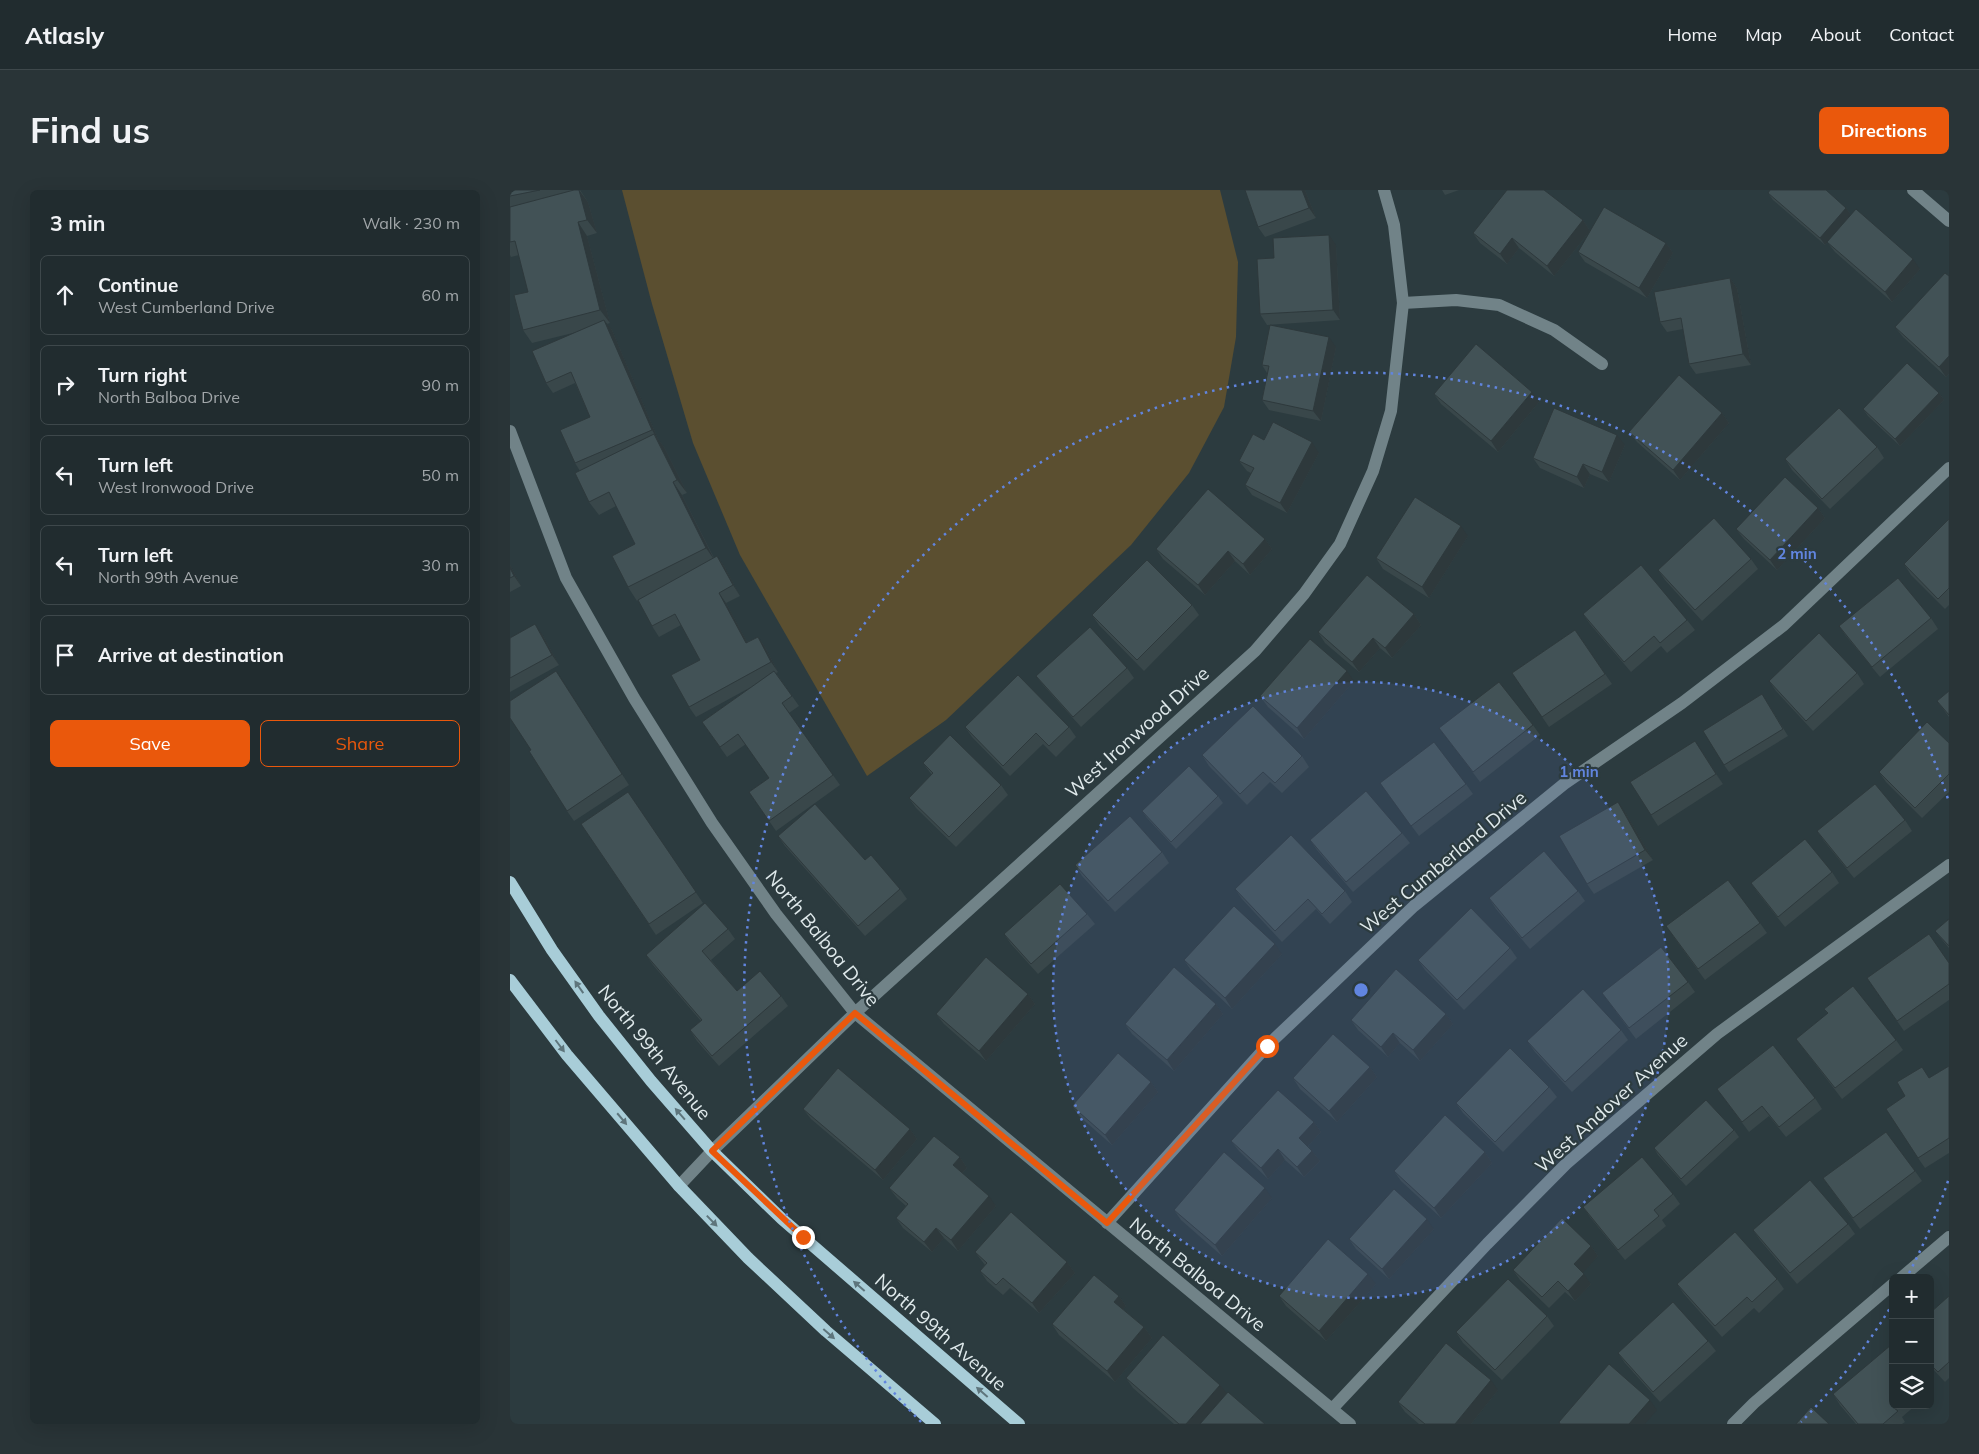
<!DOCTYPE html>
<meta charset="utf-8">
<style>
body{margin:0;font-family:Mulish,sans-serif;background:#293437;color:#f1f3f6}
.controls{position:absolute;right:15px;bottom:15px;display:grid;overflow:hidden;border-radius:8px;box-shadow:0 5px 20px #0002}
.controls button{width:45px;height:45px;display:grid;place-items:center;padding:0;border:0;border-bottom:1px solid #3e484b;background:#212c2f;color:#f1f3f6;font:25px sans-serif}
.stop{position:absolute;width:15px;height:15px;margin:-11px;border:4px solid #ea580c;border-radius:50%;background:#fff}
.stop.end{background:#ea580c;border-color:#fff;box-shadow:0 1px 5px #0008}
.list{margin:0;padding:0;list-style:none}
h2{display:flex;justify-content:space-between;align-items:center;height:65px;margin:0;padding:0 20px;font-size:21px}
h2 small{font-size:16px;font-weight:400;color:#a2a7aa}
.list li{display:grid;grid-template-columns:32px 1fr auto;gap:15px;align-items:center;box-sizing:border-box;height:80px;margin:0 10px 10px;padding:0 10px;border:1px solid #3e484b;border-radius:8px}
.list b{display:block;font-size:19px;white-space:nowrap}
.list p{margin:0;font-size:16px;white-space:nowrap;color:#a2a7aa}
.list em{font-size:16px;font-style:normal;color:#a2a7aa}
.actions{display:flex;gap:10px;padding:15px 20px}
.actions a{flex:1;padding:11px 0;border:1px solid #ea580c;border-radius:8px;text-align:center;font-size:18px;color:#ea580c}
.actions .main{background:#ea580c;color:#fff}
.icon{flex:none;width:28px;height:28px;fill:none;stroke:currentColor;stroke-width:2;stroke-linecap:round;stroke-linejoin:round}
.map{position:relative;flex:none;width:1439px;height:1234px;overflow:hidden;border-radius:8px}
header{display:flex;align-items:center;gap:30px;box-sizing:border-box;height:70px;padding:0 25px;background:#212c2f;border-bottom:1px solid #3e484b}
header strong{font-size:24px}
nav{display:flex;gap:28px;margin-inline-start:auto;font-size:18px}
.intro{display:flex;align-items:center;justify-content:space-between;box-sizing:border-box;height:120px;padding:0 30px}
h1{margin:0;font-size:35px}
.button{padding:12px 22px;border-radius:8px;background:#ea580c;color:#fff;font-size:18px;font-weight:700}
main{display:flex;gap:30px;padding:0 30px}
aside{flex:1;background:#212c2f;border-radius:8px;box-shadow:0 5px 20px #0002}
.map>svg:first-child{display:block}
.green{fill:#5b4f30}
.lines{fill:none;stroke-linecap:round;stroke-linejoin:round}
.minor{stroke:#718388;stroke-width:12}
.major{stroke:#a8cdd8;stroke-width:12}
.wall{fill:#39474a}
.shaded-wall{fill:#2e393c}
.building{fill:#425256;stroke:#2e393c}
.oneway{fill:#5e757c}
.route{stroke:#ea580c;stroke-width:6}
.ring{fill:none;stroke:#6185df;stroke-width:2.5;stroke-dasharray:2.5 5}
.labels{text-anchor:middle;dominant-baseline:central;stroke-width:4.5;stroke-linejoin:round;paint-order:stroke}
.street-label{font-size:19px;fill:#e0eaec;stroke:#2c3b3f}
.centre{fill:#6185df;stroke:#2c3b3f;stroke-width:2.5}
.ring-label{font-size:15px;text-anchor:middle;font-weight:bold;fill:#6185df;stroke:#2c3b3f;stroke-width:4.5;stroke-linejoin:round;paint-order:stroke}
</style>
<header>
<strong>Atlasly</strong>
<nav><a>Home</a><a>Map</a><a>About</a><a>Contact</a></nav>
</header>
<div class="intro"><h1>Find us</h1><a class="button">Directions</a></div>
<main>
<aside>
<h2>3 min<small>Walk · 230 m</small></h2>
<ul class="list">
<li><svg class="icon" aria-label="ahead" viewBox="0 0 24 24"><path d="M12 20V5M6 11l6-6 6 6"/></svg><div><b>Continue</b><p>West Cumberland Drive</p></div><em>60 m</em></li>
<li><svg class="icon" aria-label="right" viewBox="0 0 24 24"><path d="M7 20v-9h11M14 6l5 5-5 5"/></svg><div><b>Turn right</b><p>North Balboa Drive</p></div><em>90 m</em></li>
<li><svg class="icon" aria-label="left" viewBox="0 0 24 24"><path d="M17 20v-9H6M10 6l-5 5 5 5"/></svg><div><b>Turn left</b><p>West Ironwood Drive</p></div><em>50 m</em></li>
<li><svg class="icon" aria-label="left" viewBox="0 0 24 24"><path d="M17 20v-9H6M10 6l-5 5 5 5"/></svg><div><b>Turn left</b><p>North 99th Avenue</p></div><em>30 m</em></li>
<li><svg class="icon" aria-label="arrive" viewBox="0 0 24 24"><path d="M6 21V4h12l-3 4 3 4H6"/></svg><div><b>Arrive at destination</b></div></li>
</ul>
<div class="actions"><a class="main">Save</a><a>Share</a></div>
</aside>
<div class="map">
<svg width="1439" height="1234" viewBox="0 0 1439 1234">
<rect width="100%" height="100%" fill="#2c3b3f"/>
<path class="green" d="M112,0H710L728,72L726,147L714,217L679,283L621,355L436,530L357,586L230,365L183,253L142,114Z"/>
<g class="lines">
<path class="minor" d="M1403,0L1439,31
M893,113L946,110L989,115L1044,140L1092,174
M0,241L56,388L124,508L202,633L266,724L345,823L840,1234
M169,996L202,961L345,823L745,461L794,404L830,354L863,281L881,221L893,113L884,35L874,0
M597,1033L757,856L904,716L1054,594L1172,513L1274,435L1439,278
M1391,1088L1439,1047
M822,1219L977,1054L1056,974L1207,844L1439,675
M1223,1234L1244,1213L1383,1094"/>
<path class="major" d="M0,692L42,760L89,826L141,891L202,961L272,1029L509,1234
M0,790L57,865L169,996L238,1068L316,1141L425,1234"/>
</g>
<path class="wall" d="M0,0H70L78,12L87,43L77,46L100,133L97,134L102,140L148,249L154,257L177,303L172,305L204,368L207,366L214,376L230,406L216,413L237,452L248,447L255,457L268,482L266,483L289,516L279,523L330,595L266,641L239,602L259,588L236,554L217,567L192,532L241,497L186,527L179,517L190,470L171,435L149,447L142,436L128,410L127,411L118,397L125,354L106,316L89,325L79,312L70,281L65,273L80,227L65,193L43,203L36,193L67,142L22,153L13,140L18,102L9,65L1,67L0,65Z
M735,0H795L806,28L755,47L748,37Z
M932,0H949L935,5Z
M1258,3L1336,18L1341,25L1315,55L1263,10Z
M1073,30L1080,41L1044,86L1009,58L997,74L970,53L963,43Z
M1317,52L1410,79L1382,112L1325,62Z
M1156,53L1163,63L1137,108L1075,72L1068,62Z
M826,55L830,130L757,135L750,124L764,68Z
M1439,86V184L1436,187L1393,147L1385,137Z
M1220,88L1227,98L1241,175L1186,184L1179,174L1173,139L1157,142L1150,132Z
M826,157L811,231L759,220L752,210L757,183L752,175Z
M1429,203L1434,210L1390,256L1358,226L1353,219Z
M924,204L1029,212L988,262L931,214Z
M1212,223L1219,233L1170,290L1127,252L1119,242Z
M754,250L809,263L777,323L742,305L735,295L741,283L737,281L729,271Z
M1115,255L1099,292L1080,284L1074,298L1030,278L1023,268Z
M1367,257L1374,268L1320,319L1282,280L1275,269Z
M1308,318L1315,328L1267,380L1234,349L1226,339Z
M1439,329V415L1435,419L1401,385L1394,374Z
M958,346L919,408L873,379L866,368Z
M755,349L762,359L740,385L725,371L695,405L653,369L646,359Z
M1241,369L1248,379L1192,431L1155,390L1148,380Z
M0,375L11,396L0,402Z
M682,415L689,425L634,481L589,435L582,425Z
M904,424L911,435L882,468L870,458L849,482L815,453L808,442Z
M1073,424L1177,430L1185,440L1157,463L1151,456L1121,482L1080,434Z
M1421,428L1428,439L1370,487L1336,446L1329,436Z
M1065,440L1102,494L1039,537L1002,483Z
M32,444L49,475L0,502V447Z
M617,478L624,488L571,537L534,496L526,486Z
M46,481L119,595L64,631L57,621L21,560Z
M1347,483L1354,494L1303,541L1266,501L1259,491Z
M844,491L794,549L758,517L750,506Z
M1439,501V527L1427,511Z
M1252,504L1278,546L1219,582L1214,575Z
M1023,535L1030,545L970,592L929,538Z
M455,537H559L566,547L546,567L533,554L500,586L462,547Z
M1439,553V602L1412,628L1376,592L1369,582Z
M1192,561L1213,594L1148,636L1141,625Z
M692,565L792,566L799,577L772,603L760,592L737,615L699,576Z
M413,573L491,595L498,605L446,657L406,618L399,608L422,585Z
M956,594L963,604L909,646L877,603Z
M118,602L193,713L146,745L71,634Z
M708,606L713,613L666,659L637,628L632,621Z
M1115,622L1143,670L1084,704L1077,694Z
M1395,630L1402,641L1344,688L1314,651L1307,641Z
M892,643L900,653L843,702L807,660L800,650Z
M268,646L355,670L390,699L397,709L355,746L275,656Z
M652,662L659,673L605,722L572,686L565,675Z
M1322,682L1329,693L1275,737L1248,703L1241,693Z
M725,699L835,701L842,712L820,734L806,719L772,752L732,709Z
M1068,701L1075,711L1020,759L986,719L979,708Z
M577,724L585,734L528,784L501,754L494,744Z
M1439,729V758L1433,751L1425,741Z
M1250,733L1257,743L1195,790L1163,746Z
M218,739L225,749L201,770L227,801L271,806L278,816L209,876L187,851L180,840L191,831L143,775L136,765Z
M1000,758L1007,768L954,820L915,780L908,770Z
M772,764L722,819L681,780L674,770Z
M1439,772V810L1394,841L1357,788Z
M1178,792L1185,802L1126,849L1092,803Z
M518,804L525,814L476,871L434,834L426,824Z
M706,814L713,824L664,881L622,844L615,834Z
M1314,819L1386,850L1393,860L1332,909L1286,849L1318,824Z
M936,824L943,834L910,871L890,853L878,867L848,840L841,830Z
M1111,840L1118,850L1062,902L1025,862L1017,851Z
M1439,876V963L1415,978L1408,968L1395,906L1419,888Z
M860,877L867,887L827,932L790,899L783,888Z
M641,892L648,902L602,955L569,926L562,916Z
M1039,897L1047,907L993,962L953,923L946,913Z
M1207,899L1305,908L1312,919L1276,947L1259,926L1239,942Z
M293,919L400,939L407,949L373,990L301,929Z
M804,932L811,942L798,956L810,971L794,987L775,970L758,989L729,961L721,951Z
M1224,940L1229,947L1176,996L1148,965L1144,958Z
M975,962L982,973L931,1028L891,991L884,981Z
M450,967L457,978L452,983L486,1016L448,1061L434,1048L422,1062L393,1038L386,1028L396,1016L387,1008L379,998Z
M1405,981L1412,991L1350,1039L1313,988Z
M1163,1004L1170,1014L1152,1030L1156,1036L1115,1070L1080,1027L1073,1017Z
M762,1008L712,1066L671,1030L664,1020Z
M1338,1034L1345,1044L1287,1094L1250,1050L1243,1040Z
M924,1039L879,1089L846,1059L839,1049Z
M1081,1056L1088,1066L1072,1083L1081,1094L1065,1111L1055,1102L1039,1118L1010,1090L1003,1080Z
M465,1062L557,1072L565,1083L529,1123L500,1098L493,1105L477,1091L470,1081L475,1075Z
M1267,1089L1274,1099L1249,1123L1244,1118L1212,1147L1174,1104L1167,1094Z
M866,1094L816,1151L776,1116L769,1106Z
M609,1106L616,1116L613,1119L634,1137L642,1148L605,1192L549,1145L542,1134Z
M1439,1106V1188L1435,1192L1420,1176V1123Z
M1037,1126L1044,1136L992,1190L953,1153L946,1142Z
M1198,1151L1206,1161L1150,1212L1115,1173L1108,1163Z
M616,1188L710,1195L716,1204L755,1234H664L623,1198Z
M988,1200L961,1234H909L895,1222L888,1212Z
M1323,1204L1383,1215H1406L1392,1227L1395,1232L1392,1234H1346L1330,1215Z"/>
<path class="shaded-wall" d="M69,0L78,12L87,43L77,30Z
M792,0H795L806,28L799,18Z
M1336,18L1341,25L1315,55L1310,48Z
M1073,30L1080,41L1044,86L1037,76Z
M68,32L77,46L100,133L90,120Z
M819,45L826,55L830,130L823,120Z
M1002,48L1009,58L997,74L990,64Z
M1156,53L1163,63L1137,108L1129,98Z
M1403,69L1410,79L1382,112L1375,102Z
M1220,88L1227,98L1241,175L1233,164Z
M94,130L102,140L148,249L154,257L177,303L167,290L145,245L142,240Z
M819,147L826,157L811,231L803,221Z
M1439,166V184L1436,187L1429,177Z
M1022,202L1029,212L988,262L981,251Z
M1429,203L1434,210L1390,256L1385,249Z
M1212,223L1219,233L1170,290L1163,280Z
M1107,245L1115,255L1099,292L1092,282Z
M802,252L809,263L777,323L770,313Z
M1073,274L1080,284L1074,298L1067,287Z
M163,292L172,305L205,371L196,358Z
M1308,318L1315,328L1267,380L1260,370Z
M951,336L958,346L919,408L912,397Z
M755,349L762,359L740,385L733,374Z
M718,361L725,371L695,405L688,395Z
M207,366L214,376L230,406L223,395Z
M0,375L11,396L4,386L0,378Z
M209,403L216,413L243,463L236,453Z
M904,424L911,435L882,468L875,458Z
M25,434L32,444L49,475L42,465Z
M248,447L255,457L268,482L261,472Z
M863,448L870,458L849,482L842,472Z
M46,481L53,491L119,595L112,584Z
M837,481L844,491L794,549L787,538Z
M1185,551L1192,561L1213,594L1206,584Z
M1108,612L1115,622L1143,670L1135,660Z
M765,754L772,764L722,819L715,808Z
M518,804L525,814L476,871L469,861Z
M706,814L713,824L664,881L657,870Z
M936,824L943,834L910,871L903,860Z
M883,843L890,853L878,867L871,857Z
M860,877L867,887L827,932L819,921Z
M641,892L648,902L602,955L595,945Z
M804,932L811,942L796,958L789,948Z
M400,939L407,949L373,990L365,980Z
M768,959L775,970L758,989L751,978Z
M802,961L810,971L794,987L787,977Z
M975,962L982,973L931,1028L924,1018Z
M450,967L457,978L450,985L443,975Z
M755,998L762,1008L712,1066L705,1055Z
M479,1006L486,1016L448,1061L441,1050Z
M917,1029L924,1039L879,1089L872,1079Z
M426,1038L434,1048L422,1062L414,1052Z
M1081,1056L1088,1066L1071,1085L1064,1074Z
M557,1072L565,1083L529,1123L522,1113Z
M858,1084L866,1094L816,1151L809,1141Z
M1074,1084L1081,1094L1065,1111L1058,1101Z
M609,1106L616,1116L611,1122L604,1112Z
M634,1137L642,1148L605,1192L597,1181Z
M981,1190L988,1200L961,1234H945Z
M710,1195L718,1205L692,1234H676Z
M1140,1210L1147,1220L1135,1234H1119Z"/>
<path class="building" d="M0,0H30L0,6Z
M64,0H69L77,30L68,32L90,120L13,140L4,105L18,102L5,51L0,52V17Z
M735,0H792L799,18L748,37Z
M997,0H1034L1073,30L1037,76L1002,48L990,64L963,43Z
M1260,0H1316L1336,18L1310,48L1258,3Z
M1094,17L1156,53L1129,98L1068,62Z
M1346,19L1403,69L1375,102L1317,52Z
M819,45L823,120L750,124L747,69L764,68L763,48Z
M1435,83L1439,86V166L1429,177L1385,137Z
M1220,88L1233,164L1179,174L1171,128L1150,132L1144,102Z
M94,130L142,240L65,273L50,240L80,227L61,182L36,193L22,161Z
M760,135L819,147L803,221L752,210L759,176L752,175Z
M966,154L1022,202L981,251L924,204Z
M1397,173L1429,203L1385,249L1353,219Z
M1169,185L1212,223L1163,280L1119,242Z
M1044,218L1107,245L1092,282L1073,274L1067,287L1023,268Z
M1329,218L1367,257L1312,309L1275,269Z
M763,232L802,252L770,313L735,295L744,278L729,271L743,244L754,250Z
M144,244L167,290L163,292L196,358L118,397L102,366L125,354L99,302L79,312L65,283Z
M1275,287L1308,318L1260,370L1226,339Z
M698,299L755,349L733,374L718,361L688,395L646,359Z
M905,307L951,336L912,397L866,368Z
M1204,328L1241,369L1185,420L1148,380Z
M1439,329V398L1428,409L1394,374Z
M207,366L223,395L209,403L236,453L248,447L261,472L179,517L161,485L190,470L165,424L142,436L128,410Z
M637,370L682,415L627,470L582,425Z
M1131,375L1177,430L1150,453L1144,446L1114,472L1073,424Z
M0,378L4,386L0,388Z
M857,385L904,424L875,458L863,448L842,472L808,442Z
M1388,388L1421,428L1362,477L1329,436Z
M25,434L42,465L0,488V448Z
M580,437L617,478L563,527L526,486Z
M1065,440L1095,484L1032,527L1002,483Z
M1309,443L1347,483L1296,531L1259,491Z
M800,449L837,481L787,538L750,506Z
M46,481L112,584L57,621L19,561L21,560L0,528V511Z
M264,481L282,506L272,513L323,585L259,631L239,602L259,588L228,544L210,557L192,532Z
M508,485L559,537L539,556L526,543L493,576L455,537Z
M989,492L1023,535L963,582L929,538Z
M1439,501V525L1427,511Z
M1252,504L1273,539L1214,575L1193,541Z
M743,516L792,566L765,593L753,582L730,604L692,565Z
M1417,532L1439,553V584L1405,618L1369,582Z
M440,545L491,595L439,647L399,608L423,583L413,573Z
M1185,551L1206,584L1141,625L1120,592Z
M924,552L956,594L901,636L870,593Z
M679,576L708,606L661,652L632,621Z
M1365,594L1395,630L1337,678L1307,641Z
M856,601L892,643L836,692L800,650Z
M118,602L186,702L139,734L71,634Z
M1108,612L1135,660L1077,694L1049,646Z
M305,614L355,670L361,665L390,699L348,736L268,646Z
M620,626L652,662L598,711L565,675Z
M781,645L835,701L812,724L798,709L765,741L725,699Z
M1295,649L1322,682L1268,727L1241,693Z
M1034,661L1068,701L1012,748L979,708Z
M1218,690L1250,733L1188,779L1156,736Z
M550,694L577,724L521,774L494,744Z
M195,713L218,739L192,761L227,801L250,781L271,806L202,866L180,840L192,830L136,765Z
M724,716L765,754L715,808L674,770Z
M961,718L1000,758L947,810L908,770Z
M1439,729V756L1425,741Z
M1419,744L1439,773V794L1387,831L1357,788Z
M1151,757L1178,792L1119,838L1092,803Z
M476,767L518,804L469,861L426,824Z
M664,777L706,814L657,870L615,834Z
M886,779L936,824L903,860L883,843L871,857L841,830Z
M1343,796L1386,850L1325,898L1286,849L1318,823L1314,819Z
M1073,799L1111,840L1055,892L1017,851Z
M823,844L860,877L819,921L783,888Z
M1263,855L1305,908L1269,937L1252,916L1232,932L1207,899Z
M1000,858L1039,897L985,952L946,913Z
M608,863L641,892L595,945L562,916Z
M1439,876V948L1408,968L1376,919L1395,906L1387,892L1412,877L1419,888Z
M328,878L400,939L365,980L293,919Z
M768,900L804,932L789,948L802,961L787,977L768,959L751,978L721,951Z
M1196,910L1224,940L1171,989L1144,958Z
M935,925L975,962L924,1018L884,981Z
M1376,942L1405,981L1343,1028L1313,988Z
M424,946L450,967L443,975L479,1006L441,1050L426,1038L414,1052L386,1028L398,1014L379,998Z
M714,962L755,998L705,1055L664,1020Z
M1132,967L1163,1004L1144,1020L1149,1026L1108,1060L1073,1017Z
M1300,990L1338,1034L1280,1083L1243,1040Z
M884,999L917,1029L872,1079L839,1049Z
M501,1022L557,1072L522,1113L493,1088L486,1095L470,1081L477,1073L465,1062Z
M1052,1028L1081,1056L1064,1074L1074,1084L1058,1101L1048,1091L1032,1107L1003,1080Z
M1225,1042L1267,1089L1242,1112L1237,1107L1205,1136L1167,1094Z
M818,1049L858,1084L809,1141L769,1106Z
M584,1085L609,1106L604,1112L634,1137L597,1181L542,1134Z
M998,1089L1037,1126L985,1180L946,1142Z
M1439,1106V1172L1428,1182L1420,1174V1123Z
M1163,1112L1198,1151L1143,1202L1108,1163Z
M653,1145L710,1195L676,1234H669L616,1188Z
M936,1153L981,1190L945,1234H915L888,1212Z
M1381,1155L1383,1157V1215H1387L1384,1218L1388,1221L1373,1234H1348L1323,1204Z
M1099,1174L1140,1210L1119,1234H1050L1049,1232Z
M718,1202L755,1234H690Z
M1301,1217L1319,1234H1286Z"/>
<defs><path id="oneway-solid" d="M-6-.8H1V-3.2L6.5 0L1 3.2V.8H-6Z" transform="scale(1.25)"/></defs>
<g class="oneway">
<use href="#oneway-solid" transform="translate(69 797) rotate(-125)"/>
<use href="#oneway-solid" transform="translate(50 856) rotate(53)"/>
<use href="#oneway-solid" transform="translate(170 924) rotate(-131)"/>
<use href="#oneway-solid" transform="translate(112 929) rotate(50)"/>
<use href="#oneway-solid" transform="translate(202 1031) rotate(46)"/>
<use href="#oneway-solid" transform="translate(349 1096) rotate(-139)"/>
<use href="#oneway-solid" transform="translate(319 1144) rotate(41)"/>
<use href="#oneway-solid" transform="translate(472 1202) rotate(-139)"/>
</g>
<g class="lines">
<path class="route" d="M293,1047L202,961L345,823L597,1033L757,856"/>
</g>
<circle cx="851" cy="800" r="308" fill="#6185df" fill-opacity=".12"/>
<g class="ring">
<circle cx="851" cy="800" r="308"/>
<path d="M1438 991A617 617 0 0 1 1398 1085M1383 1113A617 617 0 0 1 1291 1232M411 1232A617 617 0 1 1 1438 609"/>
</g>
<g class="labels">
<g class="street-label">
<text transform="translate(627 542) rotate(-42)">West Ironwood Drive</text>
<text transform="translate(933 672) rotate(-40)">West Cumberland Drive</text>
<text transform="translate(313 748) rotate(51)">North Balboa Drive</text>
<text transform="translate(145 862) rotate(51)">North 99th Avenue</text>
<text transform="translate(1101 913) rotate(-42)">West Andover Avenue</text>
<text transform="translate(688 1084) rotate(39)">North Balboa Drive</text>
<text transform="translate(431 1142) rotate(41)">North 99th Avenue</text>
</g>
</g>
<circle cx="851" cy="800" r="8" class="centre"/>
<g class="ring-label">
<text x="1287" y="369">2 min</text>
<text x="1069" y="587">1 min</text>
</g>
</svg>
<div class="controls">
<button>+</button>
<button>−</button>
<button><svg class="icon" aria-label="layers" viewBox="0 0 24 24"><path d="M12 4l9 5-9 5-9-5zM3 14l9 5 9-5"/></svg></button>
</div>
<div class="stop" style="left:757px;top:856px"></div>
<div class="stop end" style="left:293px;top:1047px"></div>
</div>
</main>
